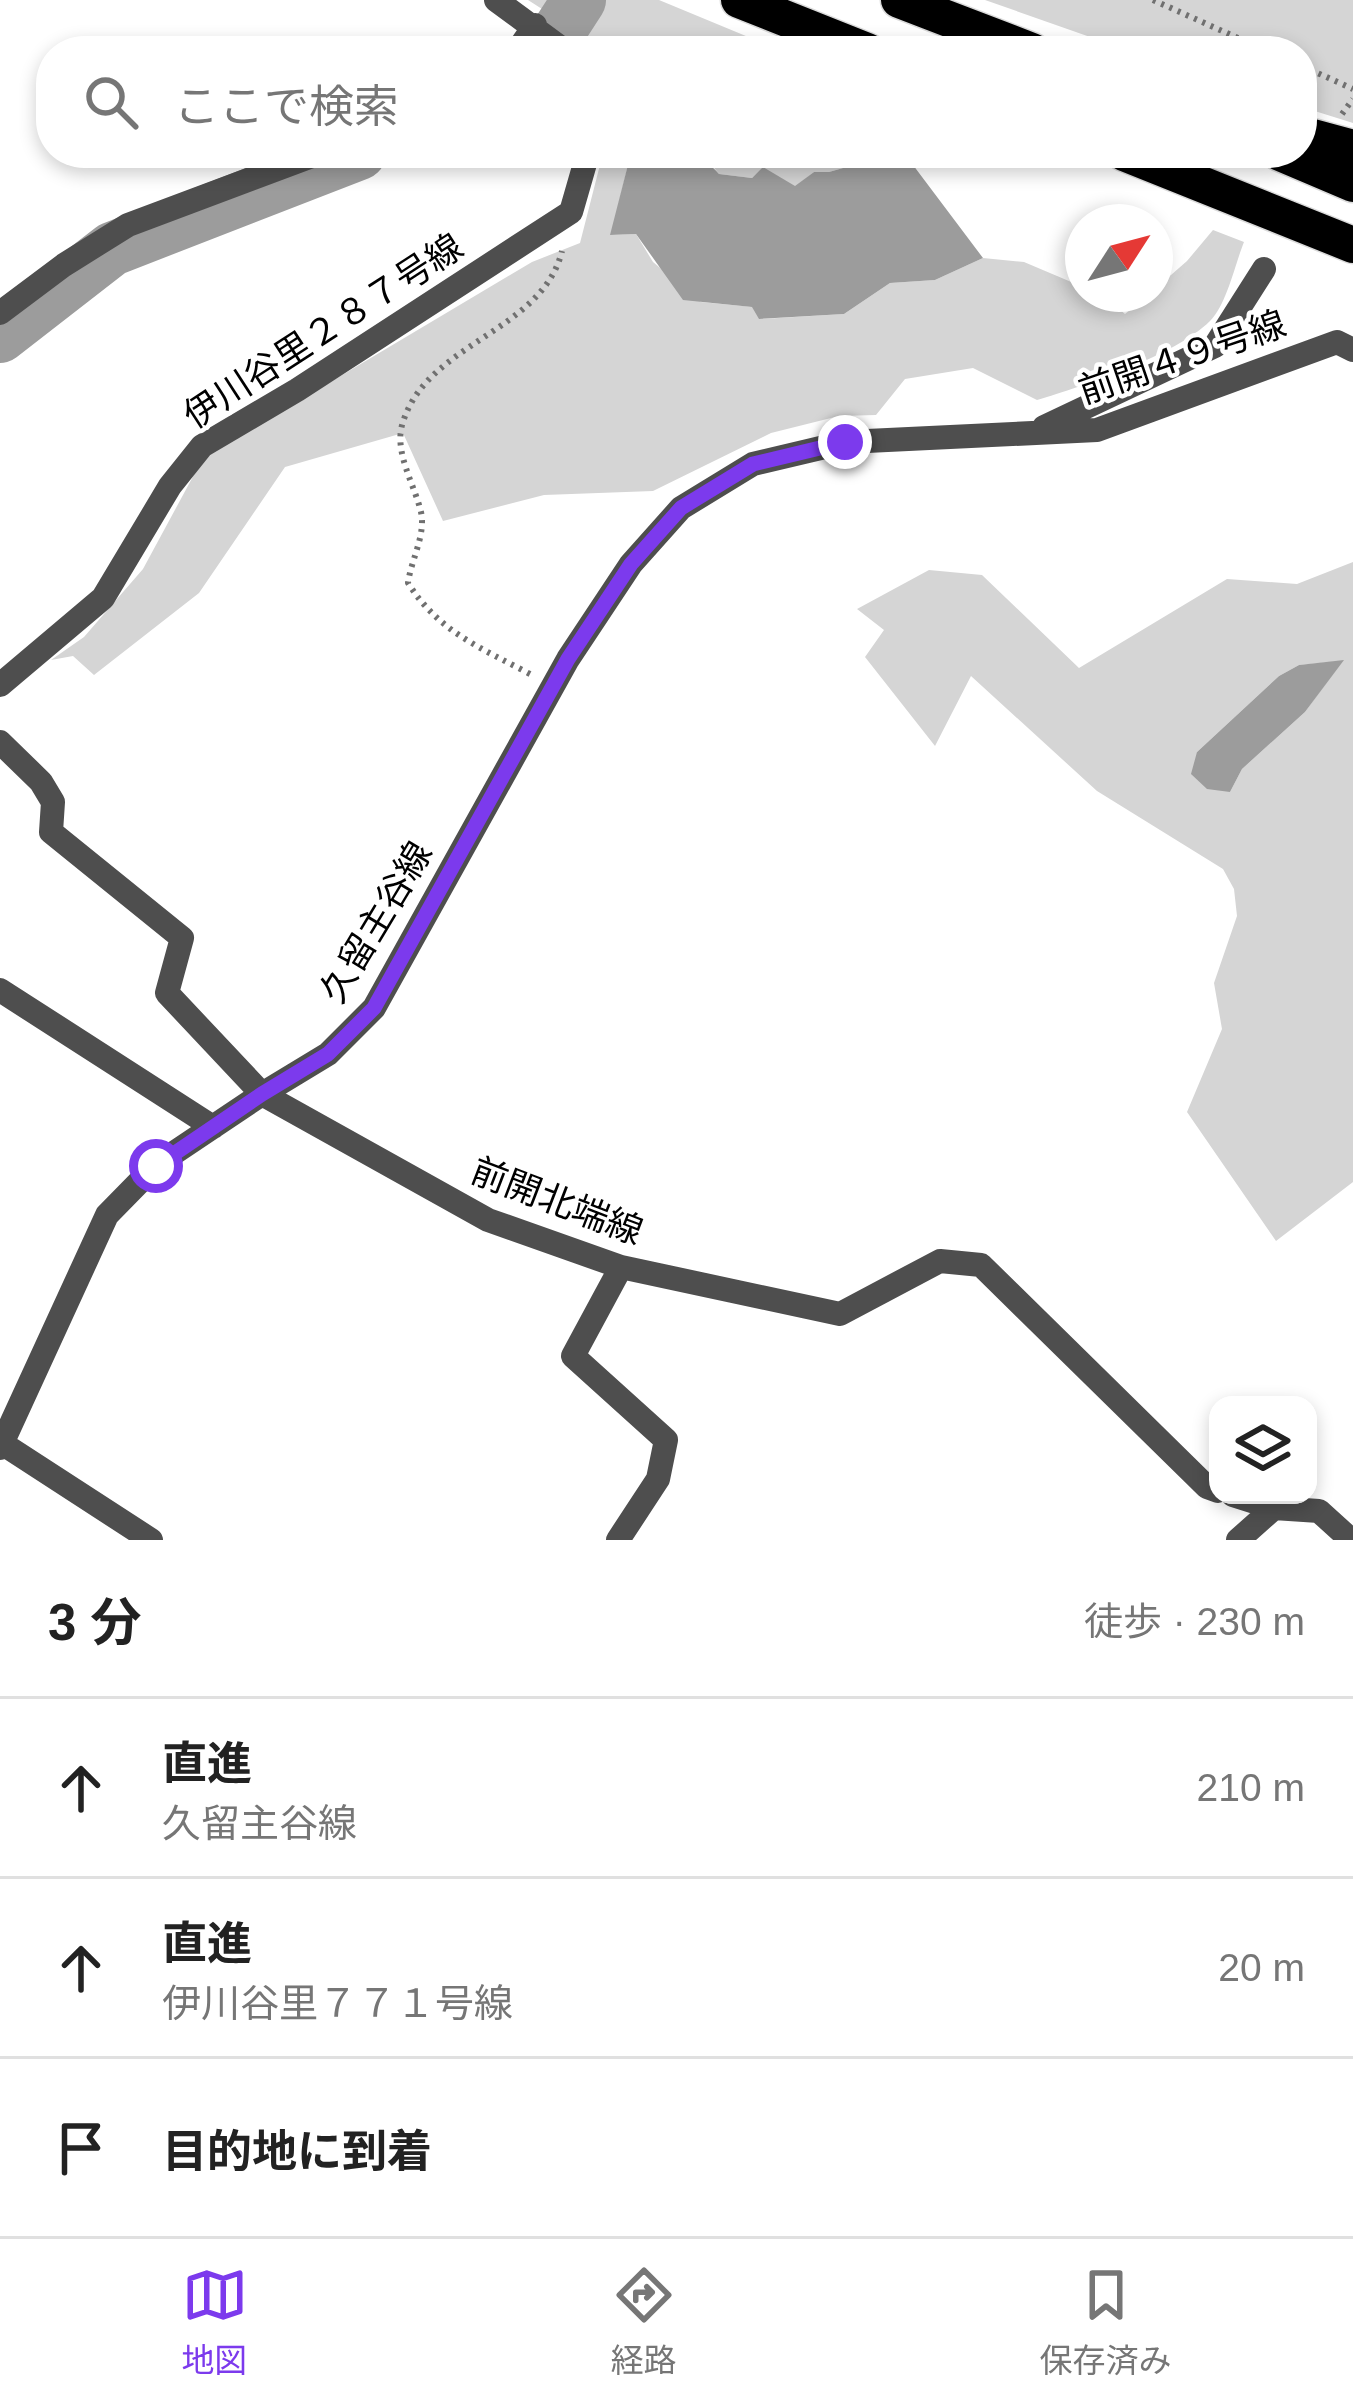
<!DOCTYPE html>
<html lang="ja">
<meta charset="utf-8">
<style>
body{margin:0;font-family:Arial,"Noto Sans JP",sans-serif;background:#f6f6f6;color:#222}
.controls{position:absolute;right:36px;bottom:36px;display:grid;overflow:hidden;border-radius:24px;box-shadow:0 6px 18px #0003}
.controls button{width:108px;height:108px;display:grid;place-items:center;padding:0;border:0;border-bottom:3px solid #e0e0e0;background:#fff;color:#222;font:60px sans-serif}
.compass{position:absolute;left:1065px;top:204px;width:108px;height:108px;border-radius:50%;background:#fff;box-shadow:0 6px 18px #0003;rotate:54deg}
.stop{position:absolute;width:36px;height:36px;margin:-27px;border:9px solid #7c3aed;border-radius:50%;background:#fff}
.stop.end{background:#7c3aed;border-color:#fff;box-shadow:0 3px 12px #0008}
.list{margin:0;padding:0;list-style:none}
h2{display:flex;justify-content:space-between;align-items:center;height:156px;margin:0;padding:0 48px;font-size:51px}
h2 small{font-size:39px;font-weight:400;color:#767676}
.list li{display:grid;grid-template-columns:78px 1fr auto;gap:36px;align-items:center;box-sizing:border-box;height:180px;padding:0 48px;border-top:3px solid #e0e0e0}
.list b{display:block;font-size:45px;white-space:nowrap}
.list p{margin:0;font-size:39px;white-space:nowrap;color:#767676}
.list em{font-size:39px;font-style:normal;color:#767676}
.icon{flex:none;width:66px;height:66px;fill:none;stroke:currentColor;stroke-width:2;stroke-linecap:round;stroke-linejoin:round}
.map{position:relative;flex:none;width:1353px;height:1540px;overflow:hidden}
.search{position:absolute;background:#fff;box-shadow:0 6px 18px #0003;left:36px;right:36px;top:36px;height:132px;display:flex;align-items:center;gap:30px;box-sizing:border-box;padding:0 42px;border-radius:48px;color:#767676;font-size:45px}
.sheet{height:696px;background:#fff}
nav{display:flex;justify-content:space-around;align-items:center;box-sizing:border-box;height:168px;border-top:3px solid #e0e0e0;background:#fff;font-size:33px;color:#767676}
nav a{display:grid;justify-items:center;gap:6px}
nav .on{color:#7c3aed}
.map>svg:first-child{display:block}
.green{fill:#d5d5d5;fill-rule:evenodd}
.water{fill:#9c9c9c}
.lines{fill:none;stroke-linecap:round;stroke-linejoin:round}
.river{stroke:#9c9c9c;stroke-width:54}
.highway-casing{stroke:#dbdbdb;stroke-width:39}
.path{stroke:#707070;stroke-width:6;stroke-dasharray:3 6;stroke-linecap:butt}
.street{stroke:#4e4e4e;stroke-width:24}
.highway{stroke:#000;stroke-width:36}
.route{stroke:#7c3aed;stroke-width:15}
.labels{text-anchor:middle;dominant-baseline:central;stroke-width:9;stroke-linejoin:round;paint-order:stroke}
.street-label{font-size:36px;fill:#000;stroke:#fff}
</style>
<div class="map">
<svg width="1353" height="1540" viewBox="0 0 1353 1540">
<rect width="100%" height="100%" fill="#fff"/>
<path class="green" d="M528,0H659L782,51H586L581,34Z
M985,0H1353V123L1302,107V51H1130Z
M603,153H631L611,235L636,234L653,262L701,302L753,307L760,319L844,314L890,283L935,280L983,258L1024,262L1083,287V294L1102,295L1125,314L1149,294H1155V289L1187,261L1213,230L1244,242C1235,264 1227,304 1210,321C1176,355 1084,386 1037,400L973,368L905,379L876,415L839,416L771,433L653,491L544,495L443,521L403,433L285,467L199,593L94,675L73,656L51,660L84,637L143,569L203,458L532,262L580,243Z
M673,153H869L864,162L829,172H814L795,187L763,168L752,178L719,174L712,165Z
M1353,562V1182L1276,1241L1187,1112L1222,1029L1214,983L1237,916L1234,889L1223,869L1097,791L971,676L935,746L865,657L884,630L857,609L929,570L982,575L1079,668L1227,579L1297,584ZM1342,661L1305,712L1242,769L1230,792L1197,752L1279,676L1299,665Z"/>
<path class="water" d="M631,153C659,153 701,150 719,174L752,178L763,167L795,186L814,172H829L864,162L869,153H904L983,258L935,280L890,283L844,314L759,319L752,307L683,300L636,234L610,235Z
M1344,660L1305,712L1242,769L1230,792L1207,789L1191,774L1197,752L1279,676L1299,665Z"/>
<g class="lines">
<path class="river" d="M546,51L579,0
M0,336L112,249L359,153"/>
<g class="highway-casing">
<path id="highway" d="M739,0L867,51
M899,0L1032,51
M1302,134L1353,148
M1124,153L1353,245
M1280,153L1353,184"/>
</g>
<path class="path" d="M1153,0L1267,51
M1302,66L1353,89
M1342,114L1353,99
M530,674C481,648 439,632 408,583C411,560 426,535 421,512C414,483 393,451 403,422C428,342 542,332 562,251"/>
<path class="street" d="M496,0L565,51
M517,51L535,25
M0,313L64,265L128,225L320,153
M1044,427L1215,346L1264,269
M0,685L103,598L170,486L202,446L297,390L571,212L588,153
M0,742L41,782L53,802L51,832L182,938L167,993L262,1094L488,1220L621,1267L840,1314L940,1261L981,1265L1207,1487L1218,1491
M0,990L213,1127
M0,1442L151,1540
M0,1448L107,1215L156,1165L262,1094L328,1054L374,1008L568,659L631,564L681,508L753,464L846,442L1097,430L1337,342L1353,350
M1233,1495L1274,1508L1319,1511L1351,1540
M618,1540L658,1479L666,1440L573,1356L621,1267
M1238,1540L1274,1508"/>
<use href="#highway" class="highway"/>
</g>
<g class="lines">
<path class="route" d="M156,1166L262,1094L328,1054L374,1008L568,659L631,564L681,508L753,464L845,442"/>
</g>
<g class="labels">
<g class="street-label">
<text transform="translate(323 331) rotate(-33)">伊川谷里２８７号線</text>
<text transform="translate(1182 357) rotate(-19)">前開４９号線</text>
<text transform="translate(376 922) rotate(-59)">久留主谷線</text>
<text transform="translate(557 1201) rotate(21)">前開北端線</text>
</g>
</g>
</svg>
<div class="controls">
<button><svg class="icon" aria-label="layers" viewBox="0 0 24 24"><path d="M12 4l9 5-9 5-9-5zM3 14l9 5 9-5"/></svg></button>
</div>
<svg class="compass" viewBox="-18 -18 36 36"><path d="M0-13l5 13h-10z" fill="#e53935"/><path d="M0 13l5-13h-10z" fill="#767676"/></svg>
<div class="stop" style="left:156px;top:1166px"></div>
<div class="stop end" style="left:845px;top:442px"></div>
<div class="search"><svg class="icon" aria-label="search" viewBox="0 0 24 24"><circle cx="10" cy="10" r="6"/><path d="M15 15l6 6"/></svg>ここで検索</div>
</div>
<section class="sheet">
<h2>3 分<small>徒歩 · 230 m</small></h2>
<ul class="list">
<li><svg class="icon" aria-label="ahead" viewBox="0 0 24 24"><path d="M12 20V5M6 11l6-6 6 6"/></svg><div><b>直進</b><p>久留主谷線</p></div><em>210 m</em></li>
<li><svg class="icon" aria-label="ahead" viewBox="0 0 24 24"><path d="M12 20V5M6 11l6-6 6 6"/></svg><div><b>直進</b><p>伊川谷里７７１号線</p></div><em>20 m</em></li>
<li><svg class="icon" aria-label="arrive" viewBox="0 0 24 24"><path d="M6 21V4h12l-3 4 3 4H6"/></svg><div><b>目的地に到着</b></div></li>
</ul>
</section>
<nav>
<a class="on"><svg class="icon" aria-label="map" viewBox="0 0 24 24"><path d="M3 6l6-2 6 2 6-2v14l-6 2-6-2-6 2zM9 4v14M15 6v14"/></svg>地図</a>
<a><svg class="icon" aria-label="directions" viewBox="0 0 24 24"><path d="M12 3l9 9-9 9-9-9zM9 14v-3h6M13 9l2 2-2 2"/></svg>経路</a>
<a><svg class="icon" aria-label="saved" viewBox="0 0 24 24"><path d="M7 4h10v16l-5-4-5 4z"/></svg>保存済み</a>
</nav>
